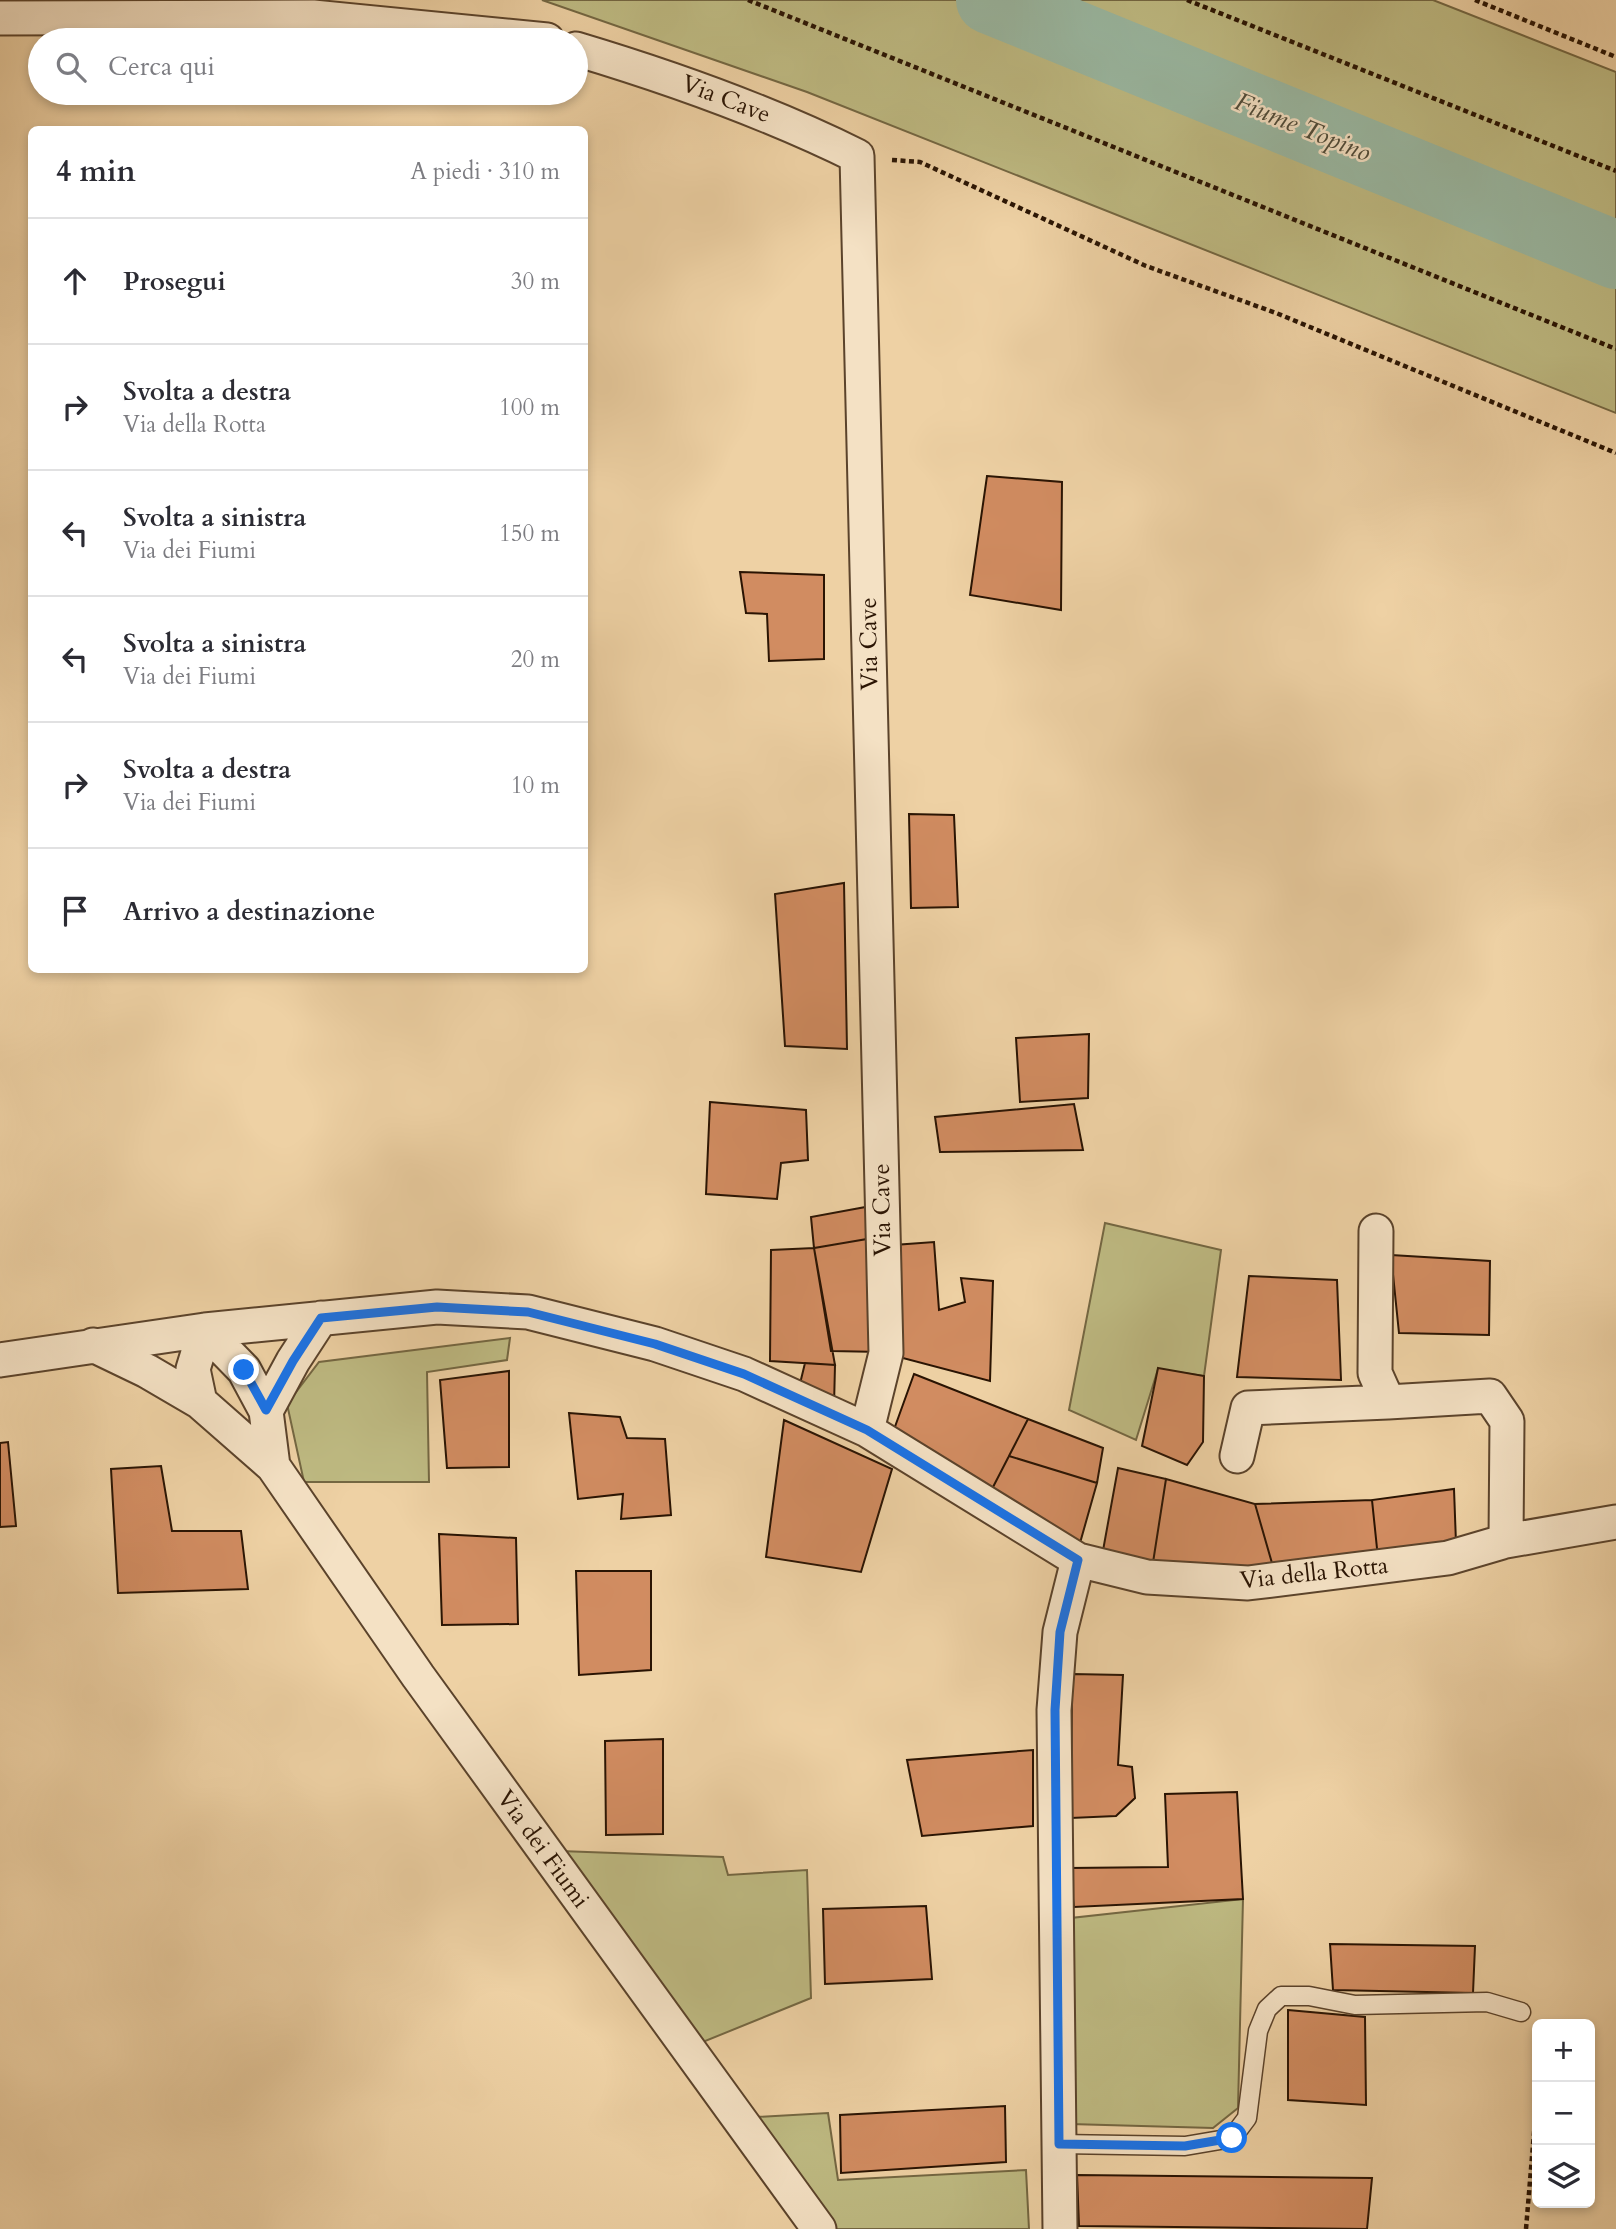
<!DOCTYPE html>
<html lang="it">
<meta charset="utf-8">
<style>
body{margin:0;font-family:Cardo,serif;background:#f2f2f3;color:#2b2b33}
.controls{position:absolute;right:21px;bottom:21px;display:grid;overflow:hidden;border-radius:10px;box-shadow:0 4px 10px #0003}
.controls button{width:63px;height:63px;display:grid;place-items:center;padding:0;border:0;border-bottom:2px solid #e1e1e2;background:#fff;color:#2b2b33;font:35px sans-serif}
.stop{position:absolute;width:21px;height:21px;margin:-16px;border:5px solid #1a73e8;border-radius:50%;background:#fff}
.stop.end{background:#1a73e8;border-color:#fff;box-shadow:0 2px 7px #0008}
.list{margin:0;padding:0;list-style:none}
h2{display:flex;justify-content:space-between;align-items:center;height:91px;margin:0;padding:0 28px;font-size:30px}
h2 small{font-size:23px;font-weight:400;color:#7c7c81}
.list li{display:grid;grid-template-columns:46px 1fr auto;gap:21px;align-items:center;box-sizing:border-box;height:126px;padding:0 28px;border-top:2px solid #e1e1e2}
.list b{display:block;font-size:26px;white-space:nowrap}
.list p{margin:0;font-size:23px;white-space:nowrap;color:#7c7c81}
.list em{font-size:23px;font-style:normal;color:#7c7c81}
.icon{flex:none;width:38px;height:38px;fill:none;stroke:currentColor;stroke-width:2;stroke-linecap:round;stroke-linejoin:round}
.map{position:relative;flex:none;width:1616px;height:2229px;overflow:hidden}
.search{position:absolute;background:#fff;box-shadow:0 4px 10px #0003;left:28px;top:28px;width:560px;height:77px;display:flex;align-items:center;gap:18px;box-sizing:border-box;padding:0 24px;border-radius:38px;color:#7c7c81;font-size:26px}
.panel{position:absolute;background:#fff;box-shadow:0 4px 10px #0003;left:28px;top:126px;width:560px;height:847px;border-radius:10px}
.map>svg:first-child{display:block}
.green{fill:#beba82;stroke:#746742;stroke-width:2}
.lines{fill:none;stroke-linecap:round;stroke-linejoin:round}
.river{stroke:#9ab8a2;stroke-width:68}
.building{fill:#d18c61;stroke:#2a1403;stroke-width:2}
.service-casing{stroke:#5b432b;stroke-width:21}
.minor-casing{stroke:#5b432b;stroke-width:37}
.path{stroke:#2a1403;stroke-width:4.5;stroke-dasharray:5 3.5;stroke-linecap:butt}
.service{stroke:#f4e1c4;stroke-width:18}
.minor{stroke:#f4e1c4;stroke-width:33}
.route{stroke:#1a73e8;stroke-width:9}
.labels{text-anchor:middle;dominant-baseline:central;stroke-width:5;stroke-linejoin:round;paint-order:stroke}
.street-label{font-size:24px;fill:#2a1403;stroke:#f4e1c4}
.water-label{font-size:26px;font-style:italic;fill:#514d3b;stroke:#f4e1c4}
</style>
<div class="map">
<svg width="1616" height="2229" viewBox="0 0 1616 2229">
<rect width="100%" height="100%" fill="#eed1a4"/>
<filter id="stains"><feTurbulence type="fractalNoise" baseFrequency=".00286" numOctaves="4"/><feColorMatrix values="0 0 0 0 .2 0 0 0 0 .09 0 0 0 0 .02 0 0 0 .5 -.17"/></filter>
<radialGradient id="worn" r=".72"><stop offset=".6" stop-color="#630" stop-opacity="0"/><stop offset="1" stop-color="#630" stop-opacity=".3"/></radialGradient>
<path class="green" d="M542,0H1433L1616,72V413L807,92Z
M1105,1223L1221,1250L1204,1376L1158,1369L1136,1440L1069,1410Z
M510,1338L507,1360L427,1372L429,1482H304L287,1404L319,1362Z
M560,1851L723,1857L728,1875L807,1870L811,1998L688,2048Z
M1243,1899L1238,2108L1213,2128L1070,2124L1071,1918Z
M828,2113L838,2180L1026,2170L1029,2229H834L756,2117Z"/>
<g class="lines">
<path class="river" d="M990,0L1616,255"/>
</g>
<path class="building" d="M987,476L1062,482L1061,610L970,595Z
M740,572L824,575V659L769,661L767,614L746,613Z
M909,814L954,815L958,907L911,908Z
M844,883L847,1049L785,1046L775,894Z
M1089,1034L1088,1098L1020,1102L1016,1038Z
M710,1102L806,1110L808,1160L781,1163L777,1199L706,1194Z
M1074,1104L1083,1150L940,1152L935,1117Z
M871,1206L873,1238L814,1248L811,1217Z
M873,1238L882,1352L831,1351L814,1248Z
M934,1242L939,1310L965,1302L961,1278L993,1281L990,1381L899,1357L894,1245Z
M814,1248L835,1365L770,1361L771,1250Z
M1391,1255L1490,1261L1489,1335L1399,1333Z
M1249,1276L1337,1280L1341,1380L1237,1377Z
M805,1363L835,1365L834,1406L798,1392Z
M1158,1368L1204,1376L1203,1442L1187,1465L1142,1446Z
M509,1371V1467L447,1468L440,1380Z
M914,1374L1028,1419L992,1489L892,1435Z
M569,1413L620,1417L627,1438L665,1439L671,1515L621,1519L623,1494L578,1499Z
M1028,1419L1103,1448L1097,1483L1009,1456Z
M784,1420L892,1469L861,1572L766,1557Z
M8,1442L16,1526L0,1527V1443Z
M1009,1456L1097,1483L1078,1550L992,1489Z
M161,1466L172,1531H241L248,1589L118,1593L111,1469Z
M1118,1468L1166,1479L1152,1569L1102,1556Z
M1166,1479L1255,1504L1274,1570L1152,1569Z
M1454,1489L1456,1543L1378,1558L1372,1500Z
M1372,1500L1378,1558L1274,1570L1255,1504Z
M439,1534L516,1538L518,1624L442,1625Z
M576,1571H651V1670L579,1675Z
M1072,1674L1123,1675L1118,1765L1132,1767L1135,1798L1116,1816L1071,1818Z
M663,1739V1834L606,1835L605,1741Z
M1033,1750V1826L922,1836L907,1760Z
M1237,1792L1243,1899L1074,1907L1069,1868L1168,1867L1165,1794Z
M926,1906L932,1979L825,1984L823,1909Z
M1330,1944L1475,1946L1473,1993L1333,1990Z
M1288,2010L1365,2017L1366,2105L1288,2100Z
M1005,2106L1006,2162L841,2173L840,2115Z
M1077,2175L1372,2178L1367,2229L1079,2226Z"/>
<g class="lines">
<g class="service-casing">
<path id="service" d="M1059,2144L1185,2146L1232,2138L1247,2118L1258,2031L1267,2009L1281,1996H1309L1355,2005L1487,2002L1521,2012"/>
</g>
<g class="minor-casing">
<path id="minor" d="M0,18L313,17L547,40
M576,49C673,78 766,111 857,156L886,1353L867,1430
M1376,1231L1375,1373L1388,1402L1490,1396L1507,1421L1506,1541
M93,1345L147,1371L200,1402
M0,1360L205,1330L437,1307L528,1312L655,1344L744,1374L867,1430L1078,1560
M266,1411L293,1361L321,1318
M1237,1456L1248,1408L1388,1402
M273,1466L266,1411L244,1370L205,1330L193,1369L200,1402L273,1466L418,1676L819,2229
M1060,2229L1054,1710L1060,1632L1078,1560L1147,1577L1248,1583L1448,1558L1506,1541L1616,1522"/>
</g>
<path class="path" d="M748,0L1616,349
M1187,0L1616,171
M1475,0L1616,57
M892,160L920,162L1146,266L1276,313L1616,453
M1526,2229L1537,2097"/>
<use href="#service" class="service"/>
<use href="#minor" class="minor"/>
</g>
<g class="lines">
<path class="route" d="M244,1370L266,1410L293,1361L321,1318L437,1307L528,1312L655,1344L744,1374L867,1430L1078,1560L1060,1632L1055,1710L1059,2144L1185,2146L1232,2138"/>
</g>
<g class="labels">
<g class="street-label">
<text transform="translate(726 99) rotate(21)">Via Cave</text>
<text transform="translate(869 644) rotate(-91)">Via Cave</text>
<text transform="translate(882 1210) rotate(-91)">Via Cave</text>
<text transform="translate(1314 1573) rotate(-6)">Via della Rotta</text>
<text transform="translate(543 1849) rotate(54)">Via dei Fiumi</text>
</g>
<g class="water-label">
<text transform="translate(1303 127) rotate(22)">Fiume Topino</text>
</g>
</g>
<rect width="100%" height="100%" filter="url(#stains)"/>
<rect width="100%" height="100%" fill="url(#worn)"/>
</svg>
<div class="controls">
<button>+</button>
<button>−</button>
<button><svg class="icon" aria-label="layers" viewBox="0 0 24 24"><path d="M12 4l9 5-9 5-9-5zM3 14l9 5 9-5"/></svg></button>
</div>
<div class="stop" style="left:1232px;top:2138px"></div>
<div class="stop end" style="left:244px;top:1370px"></div>
<div class="search"><svg class="icon" aria-label="search" viewBox="0 0 24 24"><circle cx="10" cy="10" r="6"/><path d="M15 15l6 6"/></svg>Cerca qui</div>
<section class="panel">
<h2>4 min<small>A piedi · 310 m</small></h2>
<ul class="list">
<li><svg class="icon" aria-label="ahead" viewBox="0 0 24 24"><path d="M12 20V5M6 11l6-6 6 6"/></svg><div><b>Prosegui</b></div><em>30 m</em></li>
<li><svg class="icon" aria-label="right" viewBox="0 0 24 24"><path d="M7 20v-9h11M14 6l5 5-5 5"/></svg><div><b>Svolta a destra</b><p>Via della Rotta</p></div><em>100 m</em></li>
<li><svg class="icon" aria-label="left" viewBox="0 0 24 24"><path d="M17 20v-9H6M10 6l-5 5 5 5"/></svg><div><b>Svolta a sinistra</b><p>Via dei Fiumi</p></div><em>150 m</em></li>
<li><svg class="icon" aria-label="left" viewBox="0 0 24 24"><path d="M17 20v-9H6M10 6l-5 5 5 5"/></svg><div><b>Svolta a sinistra</b><p>Via dei Fiumi</p></div><em>20 m</em></li>
<li><svg class="icon" aria-label="right" viewBox="0 0 24 24"><path d="M7 20v-9h11M14 6l5 5-5 5"/></svg><div><b>Svolta a destra</b><p>Via dei Fiumi</p></div><em>10 m</em></li>
<li><svg class="icon" aria-label="arrive" viewBox="0 0 24 24"><path d="M6 21V4h12l-3 4 3 4H6"/></svg><div><b>Arrivo a destinazione</b></div></li>
</ul>
</section>
</div>
